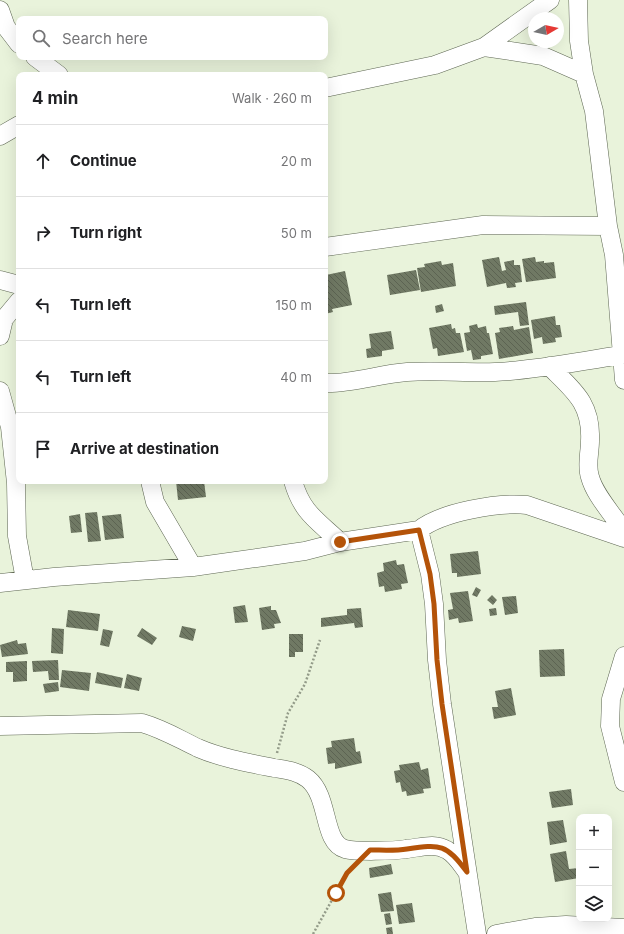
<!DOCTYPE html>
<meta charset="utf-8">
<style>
body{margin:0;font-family:Inter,sans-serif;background:#f6f6f6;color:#202124}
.controls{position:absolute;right:12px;bottom:12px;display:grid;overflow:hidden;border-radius:8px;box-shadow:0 4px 16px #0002}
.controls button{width:36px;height:36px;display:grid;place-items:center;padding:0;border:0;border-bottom:1px solid #e0e0e0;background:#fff;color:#202124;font:20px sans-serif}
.compass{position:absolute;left:528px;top:12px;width:36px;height:36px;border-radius:50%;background:#fff;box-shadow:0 4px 16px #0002;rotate:81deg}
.stop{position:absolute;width:12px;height:12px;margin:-9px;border:3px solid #b45309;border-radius:50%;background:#fff}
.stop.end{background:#b45309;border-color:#fff;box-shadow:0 1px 4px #0008}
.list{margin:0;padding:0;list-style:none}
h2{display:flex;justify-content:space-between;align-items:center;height:52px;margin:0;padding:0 16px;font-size:17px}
h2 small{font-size:13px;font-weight:400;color:#757577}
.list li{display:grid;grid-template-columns:26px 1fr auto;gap:12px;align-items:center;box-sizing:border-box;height:72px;padding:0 16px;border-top:1px solid #e0e0e0}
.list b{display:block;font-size:15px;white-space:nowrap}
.list em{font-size:13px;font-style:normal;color:#757577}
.icon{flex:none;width:22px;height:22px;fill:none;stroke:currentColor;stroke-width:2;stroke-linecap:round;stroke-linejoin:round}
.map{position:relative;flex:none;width:624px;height:934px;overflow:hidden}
.search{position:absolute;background:#fff;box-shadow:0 4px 16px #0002;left:16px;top:16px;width:312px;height:44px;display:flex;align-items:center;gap:10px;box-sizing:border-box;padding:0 14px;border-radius:8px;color:#757577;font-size:15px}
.panel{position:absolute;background:#fff;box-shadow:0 4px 16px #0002;left:16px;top:72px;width:312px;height:412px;border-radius:8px}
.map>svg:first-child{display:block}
.building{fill:url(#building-back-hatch)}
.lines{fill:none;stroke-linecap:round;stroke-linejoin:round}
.street-casing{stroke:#5e6753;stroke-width:19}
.path{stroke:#939b89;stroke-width:2.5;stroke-dasharray:2 2;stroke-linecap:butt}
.street{stroke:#fff;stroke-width:18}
.route{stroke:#b45309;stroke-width:5}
</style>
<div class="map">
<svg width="624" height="934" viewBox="0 0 624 934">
<defs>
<pattern id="building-back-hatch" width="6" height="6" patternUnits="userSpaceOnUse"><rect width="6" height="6" fill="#707964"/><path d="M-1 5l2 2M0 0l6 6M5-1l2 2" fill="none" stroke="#5c6352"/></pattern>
</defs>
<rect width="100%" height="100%" fill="#e9f3db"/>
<path class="building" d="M499,257L502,271L506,270L504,262L514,260V265H520L522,282L515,283L516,287L507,288L506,283L487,287L482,260Z
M535,257L536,262L544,261V263L554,262L556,278L526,282L522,259Z
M441,261L442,265L453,263L456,286L421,292L417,268L425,267L424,264Z
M416,270L420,290L390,295L387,275Z
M345,271L352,305L332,309L333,312L325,314L326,275Z
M526,302L529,325L520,326L518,312L495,315L494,306Z
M442,304L444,311L436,313L435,306Z
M555,316L556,325H560L562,337L555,338L556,342L543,344L542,337L534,339L531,320Z
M451,324L452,329L455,328L456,333H460L464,352L438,356L437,348L433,349L429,328Z
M477,324L478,328L486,326L487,333H489L493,354L481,356V359L473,360L471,350L467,351L464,333L470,332L469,326Z
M513,326L514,330L529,327L533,353L499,359L495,333L500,332L499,328Z
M391,331L394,349L382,351V356L367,358L366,349L371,348L369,334Z
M325,350L328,360H325Z
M176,481H204L206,497L178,500Z
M97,512L101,541L88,542L85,513Z
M80,514L82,532L71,533L69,516Z
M121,514L124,538L105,540L102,516Z
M478,551L481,574L457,577V573H452L450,554Z
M396,560L397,565L404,564L408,583L401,584L402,589L385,592L384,586L379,587L377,573L384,571L383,563Z
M476,587L481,590L477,597L472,595Z
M468,591L473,621L459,623L458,618L449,620L448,610L453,609L450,593Z
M492,595L497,600L493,605L487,600Z
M516,596L518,613L505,615L502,597Z
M245,605L248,622L235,623L233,607Z
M271,606V610H276L281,623L274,624L275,628L262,630L259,608Z
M361,608L363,627L355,628L354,623L321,627V618L347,615V609Z
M496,608L497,615L490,616L489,609Z
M68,610L100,614L98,631L66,627Z
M182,626L196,629L193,641L179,637Z
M52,628L64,629L63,654L51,653Z
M142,628L157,638L152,645L137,636Z
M103,629L113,631L109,647L100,645Z
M289,634H303V652H295V657H289Z
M17,640L18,644L26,643L28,654L2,657L0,645Z
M564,649L565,676L540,677L539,650Z
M58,660L59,680H49L48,671L33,672L32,661Z
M27,661V681L13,682V672H6V662Z
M62,670L91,673L89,691L60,687Z
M97,672L123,678L121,688L95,683Z
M127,674L142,678L139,691L124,688Z
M58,682L59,691L45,693L43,684Z
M511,688L516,715L494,719L492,707H498L495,691Z
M354,738L356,752L360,751L362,763L335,769V763L328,764L326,748L332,747L331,741Z
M419,762L421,770L428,768L431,788L423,789L424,793L407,796L406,791L402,792L400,782L396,783L394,771L400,770L399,765Z
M571,789L573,805L552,808L549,792Z
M563,820L567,842L550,845L547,822Z
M566,851L569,869L579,868V878L555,882L550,854Z
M391,864L393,874L370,878L369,868Z
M391,892L394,911L381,912L378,894Z
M412,903L415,922L399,924L396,905Z
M390,913L392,924L386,925L384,914Z
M392,927L393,934H387L386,928Z"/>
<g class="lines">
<g class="street-casing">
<path id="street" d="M578,0L579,41L584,74L594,111L608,226L614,255L624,380
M0,10L6,27L19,44
M484,47L543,56L584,74
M35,57L59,75
M325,88L435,65L484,47L550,0
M0,136L19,125
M325,247L483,225L608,226
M0,280L19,285
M0,336L4,319L19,301
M549,366C573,390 592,403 590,441C590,453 586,465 590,477C595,496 614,515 624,532
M325,383C352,384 379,374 407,372C436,370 466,373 495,372C537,370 580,361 622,355
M0,391L10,427L16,483L17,536L25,580
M150,481L155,502L193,567
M293,481C302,513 317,520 340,542
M419,530L430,574L434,604L437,660L442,704L477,934
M0,583L54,577L193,567L305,551L340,542L419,530C441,512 499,502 527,505L624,538
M624,656L611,699L610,726L624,782
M0,726L142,723C163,729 179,739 198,748C221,758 249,763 274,768C286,770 298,771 308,779C330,797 322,842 345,849C356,852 394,851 406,849C420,848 434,842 447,850C456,855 461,864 467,872
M496,934L535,927L566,925L624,928"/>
</g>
<path class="path" d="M277,753L288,713L305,684L320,640
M313,934L347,873L352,867"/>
<use href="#street" class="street"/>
</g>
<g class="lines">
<path class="route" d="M336,893L347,873L370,850C382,850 395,851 407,849C441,844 446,844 467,872L442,704L437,660L434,604L430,574L419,530L340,542"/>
</g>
</svg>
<div class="controls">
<button>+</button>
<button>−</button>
<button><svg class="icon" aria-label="layers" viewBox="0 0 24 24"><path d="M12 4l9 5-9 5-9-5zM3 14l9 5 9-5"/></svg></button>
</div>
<svg class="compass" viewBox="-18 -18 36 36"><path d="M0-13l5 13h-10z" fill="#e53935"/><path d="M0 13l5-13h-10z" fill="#757577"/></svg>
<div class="stop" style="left:336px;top:893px"></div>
<div class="stop end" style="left:340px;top:542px"></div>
<div class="search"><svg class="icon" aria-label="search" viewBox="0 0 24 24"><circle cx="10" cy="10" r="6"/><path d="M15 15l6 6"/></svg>Search here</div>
<section class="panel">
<h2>4 min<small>Walk · 260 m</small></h2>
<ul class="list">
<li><svg class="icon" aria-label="ahead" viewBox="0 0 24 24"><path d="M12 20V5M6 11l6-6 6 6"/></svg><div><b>Continue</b></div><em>20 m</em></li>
<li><svg class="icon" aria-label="right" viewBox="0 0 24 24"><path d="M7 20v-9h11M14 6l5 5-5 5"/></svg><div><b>Turn right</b></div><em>50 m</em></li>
<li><svg class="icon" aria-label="left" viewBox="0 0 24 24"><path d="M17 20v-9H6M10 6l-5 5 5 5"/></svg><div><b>Turn left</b></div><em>150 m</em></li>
<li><svg class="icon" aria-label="left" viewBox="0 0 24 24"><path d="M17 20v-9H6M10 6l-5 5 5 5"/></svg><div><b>Turn left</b></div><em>40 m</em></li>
<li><svg class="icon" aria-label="arrive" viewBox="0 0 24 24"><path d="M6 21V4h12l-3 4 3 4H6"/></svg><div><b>Arrive at destination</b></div></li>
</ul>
</section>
</div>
